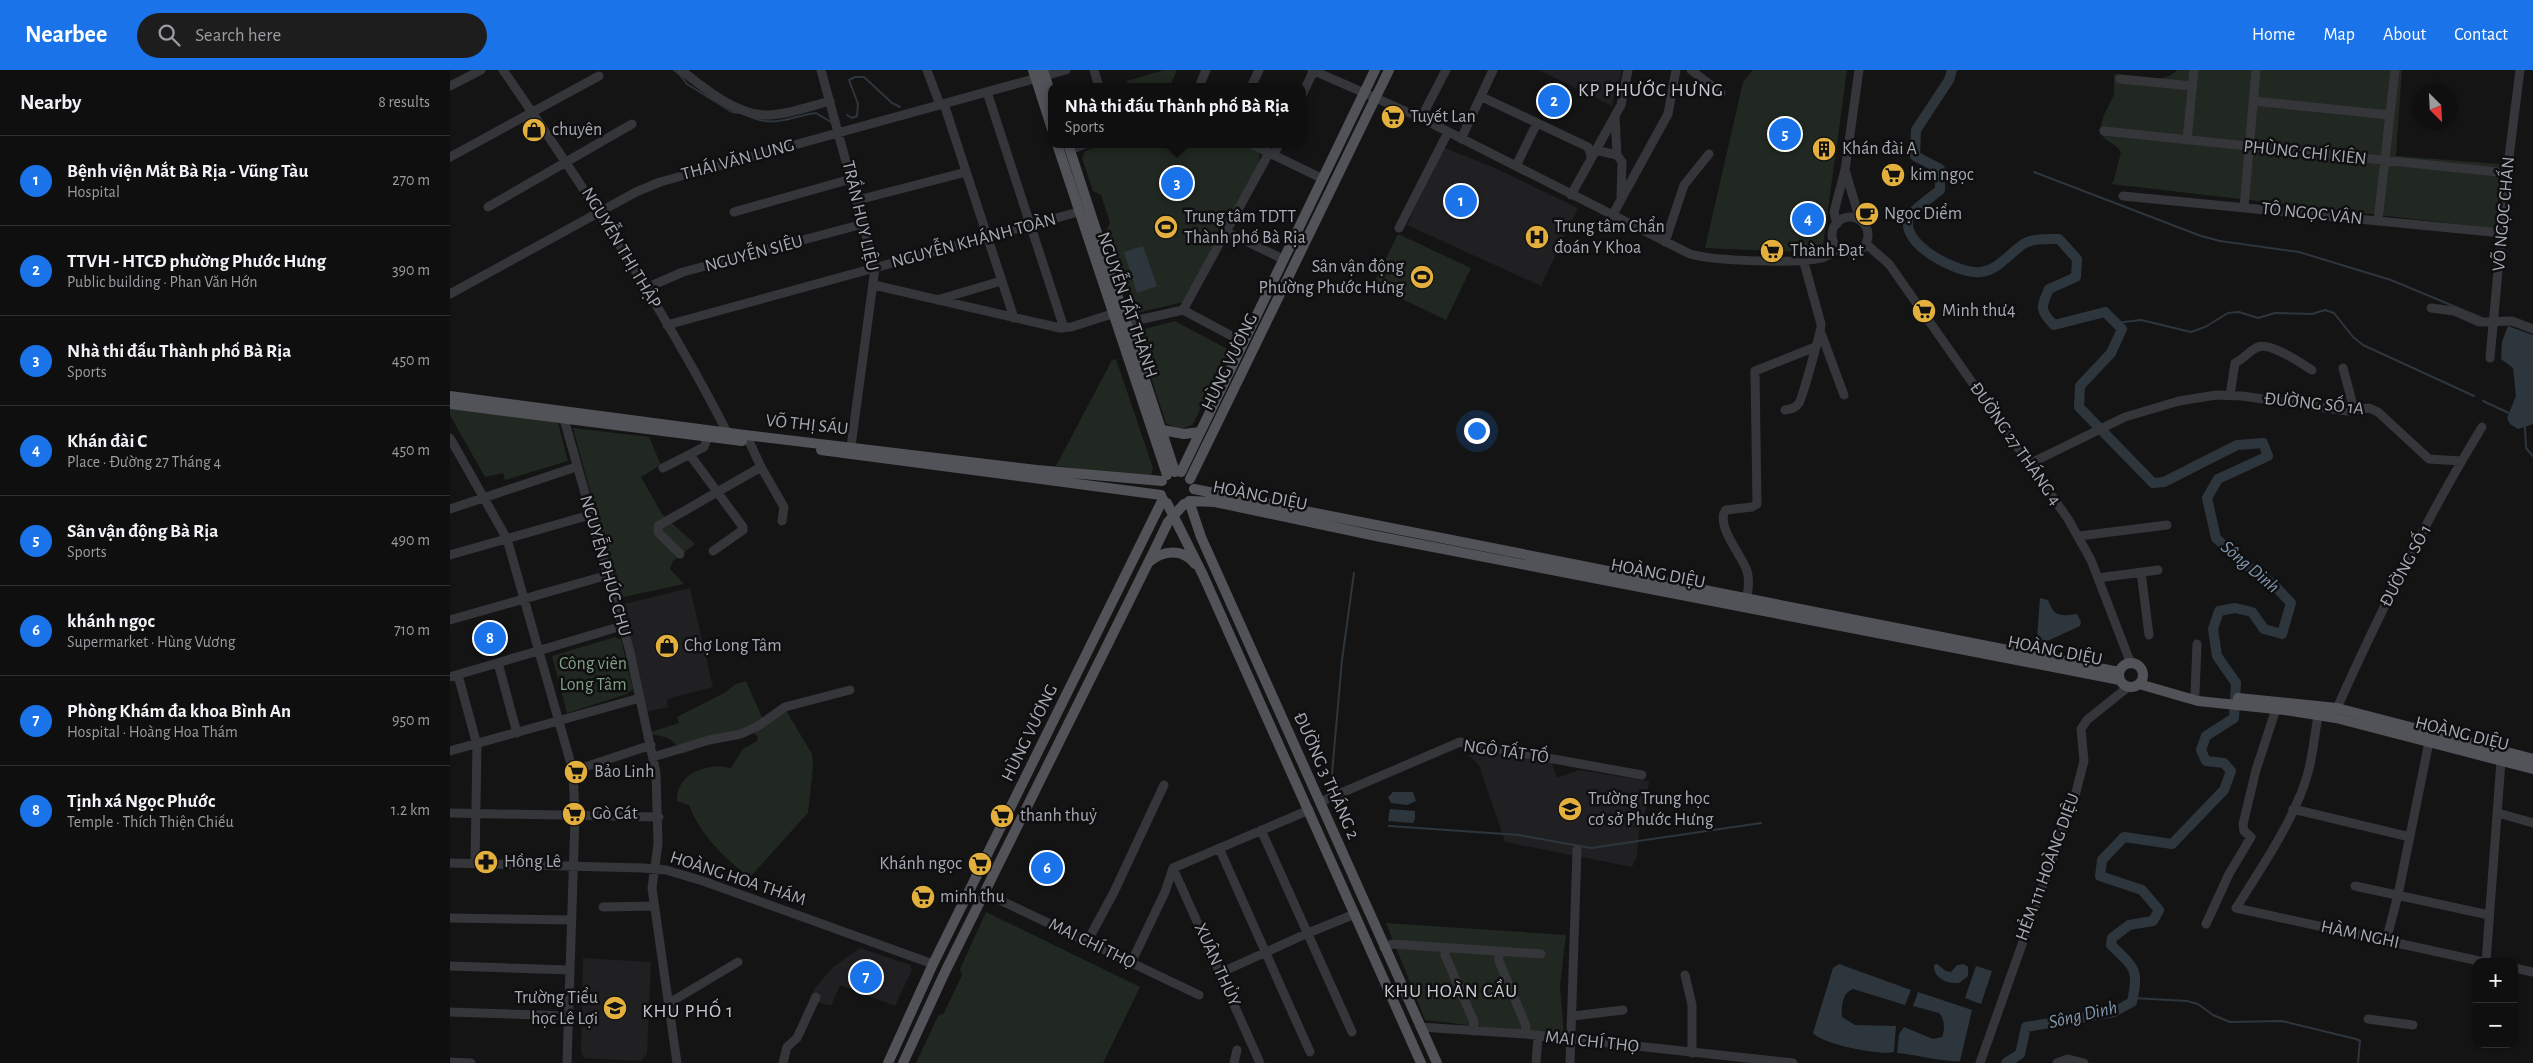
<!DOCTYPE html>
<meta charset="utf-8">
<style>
body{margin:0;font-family:"Alegreya Sans",sans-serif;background:#1d1d1e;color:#f1f3f6}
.controls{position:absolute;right:15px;bottom:15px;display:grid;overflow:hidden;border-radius:10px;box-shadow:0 1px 4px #0004}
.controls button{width:45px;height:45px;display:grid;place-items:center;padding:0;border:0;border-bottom:1px solid #2f2f30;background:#0f0f10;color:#f1f3f6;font:25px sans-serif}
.compass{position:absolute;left:1963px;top:15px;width:45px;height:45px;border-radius:50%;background:#0f0f10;box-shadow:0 1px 4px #0004;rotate:156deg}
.you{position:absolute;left:1026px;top:360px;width:18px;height:18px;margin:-12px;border:4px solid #fff;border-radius:50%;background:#1a73e8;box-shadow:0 0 0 8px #1a73e833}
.badge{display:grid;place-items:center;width:32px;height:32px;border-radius:50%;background:#1a73e8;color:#fff;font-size:16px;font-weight:700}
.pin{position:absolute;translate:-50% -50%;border:2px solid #fff;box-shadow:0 1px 5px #0006}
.popup{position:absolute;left:598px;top:13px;width:258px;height:65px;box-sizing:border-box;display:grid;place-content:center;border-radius:10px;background:#0f0f10;filter:drop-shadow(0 1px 4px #0005);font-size:16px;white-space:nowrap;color:#9b9c9f}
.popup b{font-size:19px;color:#f1f3f6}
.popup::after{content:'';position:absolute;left:50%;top:100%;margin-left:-10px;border:10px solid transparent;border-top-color:#0f0f10}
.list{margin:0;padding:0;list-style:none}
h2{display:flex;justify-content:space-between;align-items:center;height:65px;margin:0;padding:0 20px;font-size:21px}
h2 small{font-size:16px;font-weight:400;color:#9b9c9f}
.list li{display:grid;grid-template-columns:32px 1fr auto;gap:15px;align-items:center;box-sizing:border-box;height:90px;padding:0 20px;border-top:1px solid #2f2f30}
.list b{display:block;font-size:19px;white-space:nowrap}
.list p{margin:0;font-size:16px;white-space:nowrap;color:#9b9c9f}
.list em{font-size:16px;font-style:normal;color:#9b9c9f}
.icon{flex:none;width:28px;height:28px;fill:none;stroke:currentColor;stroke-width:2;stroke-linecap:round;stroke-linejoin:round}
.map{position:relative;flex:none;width:2083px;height:993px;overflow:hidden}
header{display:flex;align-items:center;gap:30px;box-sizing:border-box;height:70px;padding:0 25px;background:#1a73e8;color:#fff}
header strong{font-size:24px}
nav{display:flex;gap:28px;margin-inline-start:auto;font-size:18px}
.search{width:350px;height:45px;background:#1d1d1e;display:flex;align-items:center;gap:12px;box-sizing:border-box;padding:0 18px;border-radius:28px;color:#9b9c9f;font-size:19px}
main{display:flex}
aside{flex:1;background:#0f0f10}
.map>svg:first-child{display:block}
.built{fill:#202022}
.green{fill:#202821}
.water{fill:#2e363d}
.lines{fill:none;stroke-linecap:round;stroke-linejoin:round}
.stream{stroke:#2e363d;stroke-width:2}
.river{stroke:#2e363d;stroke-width:10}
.minor{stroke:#35363a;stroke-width:9}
.major{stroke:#515359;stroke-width:10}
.labels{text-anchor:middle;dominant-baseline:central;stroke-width:5;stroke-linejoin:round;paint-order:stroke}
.poi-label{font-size:18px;fill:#a7abb5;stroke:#0f0f10;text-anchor:start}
.street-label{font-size:18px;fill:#a7abb5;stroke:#0f0f10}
.park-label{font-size:18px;fill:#7f9e82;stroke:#0f0f10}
.neighbourhood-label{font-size:19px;letter-spacing:1px;fill:#c7cad1;stroke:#0f0f10}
.water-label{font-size:19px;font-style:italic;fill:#8097ad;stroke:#0f0f10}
</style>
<header>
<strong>Nearbee</strong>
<div class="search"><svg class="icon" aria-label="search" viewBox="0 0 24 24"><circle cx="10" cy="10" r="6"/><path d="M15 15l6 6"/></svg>Search here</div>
<nav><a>Home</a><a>Map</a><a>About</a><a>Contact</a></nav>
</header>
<main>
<aside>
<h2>Nearby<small>8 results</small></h2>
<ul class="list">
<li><span class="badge">1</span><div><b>Bệnh viện Mắt Bà Rịa - Vũng Tàu</b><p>Hospital</p></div><em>270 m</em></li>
<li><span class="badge">2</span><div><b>TTVH - HTCĐ phường Phước Hưng</b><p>Public building · Phan Văn Hớn</p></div><em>390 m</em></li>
<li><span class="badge">3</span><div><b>Nhà thi đấu Thành phố Bà Rịa</b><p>Sports</p></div><em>450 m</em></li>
<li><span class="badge">4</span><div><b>Khán đài C</b><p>Place · Đường 27 Tháng 4</p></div><em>450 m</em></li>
<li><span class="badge">5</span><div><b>Sân vận động Bà Rịa</b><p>Sports</p></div><em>490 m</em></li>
<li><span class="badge">6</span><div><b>khánh ngọc</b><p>Supermarket · Hùng Vương</p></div><em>710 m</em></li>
<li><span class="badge">7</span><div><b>Phòng Khám đa khoa Bình An</b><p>Hospital · Hoàng Hoa Thám</p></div><em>950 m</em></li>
<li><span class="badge">8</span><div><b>Tịnh xá Ngọc Phước</b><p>Temple · Thích Thiện Chiếu</p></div><em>1.2 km</em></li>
</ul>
</aside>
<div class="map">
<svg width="2083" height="993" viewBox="0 0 2083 993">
<rect width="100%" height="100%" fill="#141415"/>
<path class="built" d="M1089,0H1172L1162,36Z
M993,77L1045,98L1128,138L1091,216L957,155Z
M240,518L263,617L217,629L218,637L196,642L170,535Z
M1027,680L1102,692L1107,708L1129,700L1199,711L1195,747L1189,761L1187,786L1182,797L1055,772L1029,695L1019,686L1021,681Z
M410,878L460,895L462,900L445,936L390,915L381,936L359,930L365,918L382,898Z
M133,888L201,892L197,984L191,991L134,988L131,983Z"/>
<path class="green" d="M714,0H727L721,14L714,17H677V11Z
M1303,0H1397L1372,183L1255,178L1293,12Z
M1727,0H1952L1946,86L2051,94L2046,153L2042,158L1661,114L1664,110L1671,82C1666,73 1655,73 1649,61L1654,45L1664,25V4C1683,5 1712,16 1727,0Z
M652,74H791L809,82L810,91L733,232L687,243L681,238L656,162L660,152L651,125L643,121L632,88L635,81Z
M948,164L1021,198L996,250L923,215Z
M725,251L779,280L743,354C733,360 726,360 716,353L687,265L691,260Z
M666,289L703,398L701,406L696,408L606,396L662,290Z
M0,336L108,353L118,391L55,410L53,403L35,407L0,345Z
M123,358L199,367L211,395L191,407L212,444L245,474L223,491L220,499L234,514L169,528Z
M165,567L171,570L183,619L177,624L117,643L102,586Z
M296,611L315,654L332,642H337L362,684L363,697L358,743L299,808C274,786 251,767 239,735L227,731C226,703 258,692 281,698L293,679L307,671L308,667L299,658L232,684C223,667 219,668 201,664V662L229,653L227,647L274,623L286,614Z
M536,842L690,917L653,993H466L488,946L494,943L512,905L510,899Z
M936,853L1116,865L1110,916L1114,966L975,950Z"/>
<path class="water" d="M693,176L707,216L687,223L674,182Z
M2058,256L2083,265V354L2068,359L2060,354L2057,348L2066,326L2063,298L2051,289L2052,272Z
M1590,528L1598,530C1605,548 1610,546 1627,544L1631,552L1630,556L1595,572H1590L1587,568Z
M943,722H963L966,731L957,735L941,733L938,727Z
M940,739L965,741V749L963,753L938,751Z
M1389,894L1461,920L1455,935L1403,919C1392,923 1391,937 1392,947L1405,955L1446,956L1444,982C1431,986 1371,974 1363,963L1383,898Z
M1487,894L1496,901L1501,902L1507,895L1514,894L1518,897V906L1509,913C1497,914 1483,908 1484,895Z
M1526,896L1542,901L1531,934L1515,928Z
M1468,922L1522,940L1510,991C1500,993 1462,984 1447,983L1449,964L1454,957L1483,969L1492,967C1495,960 1495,949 1489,943L1463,936Z"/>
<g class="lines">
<path class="stream" d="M224,0L230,5L237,14L282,42L289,43
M296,45C326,59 336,47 366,43L381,52
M397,45L402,48L407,46L408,34L399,10L405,7H414L442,33L450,37
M1584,102L1751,166L1770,171L1849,182L1941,210L2032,248
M1666,253L1691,250L1741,262L1755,257L1778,243L1789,242L1808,248L1825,243L1862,244L1875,240L1884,243L1903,267L1913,275L2024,326
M2033,331L2061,344
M2075,357L2076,378L2083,386
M881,715L892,590L904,503
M939,756L1069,765L1141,778L1311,753
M1683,928L1737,931L1748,934L1763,945L1780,952L1832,951L1906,969L1910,971L1908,993"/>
<path class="river" d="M1502,0L1499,10L1466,60L1465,86L1490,99V120C1483,126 1461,141 1459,148C1449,174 1509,205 1531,202C1548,200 1558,185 1572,175C1582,168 1597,169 1609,169L1627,189L1626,207L1599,219C1591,237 1589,240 1604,255L1655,242L1672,259L1661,283L1630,316L1629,337L1703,413L1714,412L1787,375L1813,373L1818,386L1768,409L1757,428L1766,468L1792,493L1823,514L1841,533L1832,564L1814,559L1802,542L1785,538L1769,541L1763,559L1767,586L1786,613L1784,648L1756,666L1751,680L1756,691L1774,693L1781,701L1774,720L1722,774L1674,767L1652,790L1650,806L1692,820L1709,840L1703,851L1679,855L1662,868L1661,875C1685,898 1689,899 1682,932L1664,942L1576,957L1570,984L1556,993"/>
<path class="minor" d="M53,0C134,117 212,236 277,362
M231,0C254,18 288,47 320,45C340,44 361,36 380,31
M371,0L425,198L400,384
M477,0L490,35
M644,0L649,17
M862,0L971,48L1240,184C1264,191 1348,194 1372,188C1378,186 1384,182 1389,178
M1241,0L1271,23
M1670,9L1742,16
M0,16L31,0
M749,17L756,0
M801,17L809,0
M537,22L614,258
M852,25L864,0
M1032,27L1138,77L1141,86
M1803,31L1940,45
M494,34L564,248
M1165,46L1167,85L1172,92L1171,126
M971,48L996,0
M1654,61L2057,103
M1011,69L1043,0
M1737,70L1744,0
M801,74L871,108
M620,80L635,74
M1145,80L1167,85
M824,85L829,74
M0,87L149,6
M1066,96L1087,53
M1395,100L1410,150
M1121,125L1171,35L1178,0
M1673,126L2052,163
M408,130L516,102
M38,137L182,54
M1794,137L1806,0
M284,142L401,109
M1162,146L1218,44L1226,0
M1382 165a18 18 0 1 1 36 0a18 18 0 1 1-36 0Z
M1928,151L1945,0
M1387,154L1384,142L1395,100L1409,0
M949,158L998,62
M777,162L833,189
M1215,172L1234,115L1259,84
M1416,174L1439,194L1618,449L1641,490L1681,594
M424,215L610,258L621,257L662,244
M196,218L233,202L413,154
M0,224L186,122L210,112L616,0
M487,230L551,211
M1981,238L2004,241L2029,252L2062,251L2083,259
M733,240L819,83
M675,253L733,240L793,272
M217,255L628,142
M1371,263L1394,325
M2040,288L2057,103L2070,0
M1893,298L1904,339
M1780,325L1785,293C1794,289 1800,280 1808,277C1820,272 1851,293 1862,300
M1335,340C1341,339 1346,338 1349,333C1352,329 1372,258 1371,254L1353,189
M115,343L114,349L180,582L206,703L208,774L202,818L227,993
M0,368L57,469L123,701L125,746L117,993
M240,385L293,457V460L263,481
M1579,394L1675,347L1729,331L1766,325L1792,326L1897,341L1919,338L1928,342L1979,389L2011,391
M311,397L334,437L332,451
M213,398L254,377L258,367
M0,439L126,397
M1629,466L1717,455
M230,484L208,462V456L311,397L299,371
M0,485L140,445
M1691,502L1699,565
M1648,508L1708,500
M1297,528C1298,519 1300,510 1297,501C1293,487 1264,454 1276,440L1302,437L1307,434L1305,301L1365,277
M0,550L158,505
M48,593L67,663
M8,605L27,675L25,793
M0,607L172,556
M1745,624L1747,574
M1887,638C1930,542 1977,447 2032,357
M1868,646C1865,663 1863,682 1859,699C1847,746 1812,797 1786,838L2034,892
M0,681L190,628
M203,687L259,670L291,664L308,656L335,637L400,620
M123,701L201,675
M870,732L1010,672L1192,705
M1843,739L1960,767
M0,743L209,747
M2048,743L2083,753
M811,760L902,962
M769,778L860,982
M0,793L193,798L216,800L253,811L483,894
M723,798L810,993
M723,798L859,740
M1905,816L2039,845
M535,823L749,925
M153,837L204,836
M0,848L121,850
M1756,854L1779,804L1801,767L1794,761L1793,754L1806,700L1826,639
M1936,871L1948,825L1979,672
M637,872L664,822L714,715
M934,878L942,874L1091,884
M996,878L995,885L1024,952L1023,961
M1048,882L1049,891L1076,956L1075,964
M2036,892L2051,691
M681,893L715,822L723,798
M0,896L120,900
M2064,898L2083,902
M770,903L858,863L905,844
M1235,905L1242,935V983
M219,933L288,892
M0,942L119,946
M1123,946L1173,940
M1918,949L1963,955
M970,957L1075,964L1343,993
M0,992L21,993
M333,993L337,977L347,968L366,927
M784,993L787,980
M1086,993L1088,967
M1120,993L1127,780
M1530,993L1626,722L1634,691L1631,659L1637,650L1678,617
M1607,993L1618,989L1634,993"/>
<path class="major" d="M583,0L602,59
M593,0L602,28
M607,74L717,405
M618,74L725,402
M0,326L287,364L587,400L712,411
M0,334L292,371
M712,360L734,364L750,362
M371,380L711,425
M731,402L925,0
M740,409L939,0
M744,419L1669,602
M717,433L753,505L971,993
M699,492C713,480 733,478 745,494
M1669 605a12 12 0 1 1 24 0a12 12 0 1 1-24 0Z
M1689,614L1748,631L1835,640L1886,648L2083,699
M1788,628L1887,638L2083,689
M438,993L483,894L713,429
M453,993L495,902L704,481L718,452L734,434
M987,993L751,467L739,431L765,432L926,466L1670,610"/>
</g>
<defs>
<g id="supermarket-disc" transform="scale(1.25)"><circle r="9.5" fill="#e3b03e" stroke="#0f0f10"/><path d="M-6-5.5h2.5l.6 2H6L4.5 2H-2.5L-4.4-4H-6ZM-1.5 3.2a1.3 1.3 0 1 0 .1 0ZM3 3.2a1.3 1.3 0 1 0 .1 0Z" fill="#111"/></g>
<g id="shop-disc" transform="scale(1.25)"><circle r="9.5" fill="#e3b03e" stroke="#0f0f10"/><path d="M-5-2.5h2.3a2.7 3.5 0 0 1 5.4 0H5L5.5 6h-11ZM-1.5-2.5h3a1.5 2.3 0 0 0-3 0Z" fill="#111"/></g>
<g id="building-disc" transform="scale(1.25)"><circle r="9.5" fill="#e3b03e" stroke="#0f0f10"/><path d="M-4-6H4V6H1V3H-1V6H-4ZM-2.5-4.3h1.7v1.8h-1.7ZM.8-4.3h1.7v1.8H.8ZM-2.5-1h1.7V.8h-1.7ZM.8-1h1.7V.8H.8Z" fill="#111"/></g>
<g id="cafe-disc" transform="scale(1.25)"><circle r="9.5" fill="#e3b03e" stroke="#0f0f10"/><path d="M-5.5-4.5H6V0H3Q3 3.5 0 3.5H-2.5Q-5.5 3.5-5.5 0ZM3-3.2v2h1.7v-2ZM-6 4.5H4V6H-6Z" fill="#111"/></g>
<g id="stadium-disc" transform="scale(1.25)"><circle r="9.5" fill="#e3b03e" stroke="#0f0f10"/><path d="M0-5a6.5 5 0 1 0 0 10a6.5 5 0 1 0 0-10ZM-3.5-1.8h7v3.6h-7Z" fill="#111"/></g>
<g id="hospital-disc" transform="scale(1.25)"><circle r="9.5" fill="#e3b03e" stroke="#0f0f10"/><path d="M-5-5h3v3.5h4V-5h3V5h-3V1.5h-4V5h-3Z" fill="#111"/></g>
<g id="school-disc" transform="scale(1.25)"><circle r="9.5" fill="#e3b03e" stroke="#0f0f10"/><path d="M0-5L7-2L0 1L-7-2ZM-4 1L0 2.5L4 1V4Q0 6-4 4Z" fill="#111"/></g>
<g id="pharmacy-disc" transform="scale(1.25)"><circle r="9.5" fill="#e3b03e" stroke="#0f0f10"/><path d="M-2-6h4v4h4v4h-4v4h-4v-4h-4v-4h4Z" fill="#111"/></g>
</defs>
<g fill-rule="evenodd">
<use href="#supermarket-disc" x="943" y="47"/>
<use href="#shop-disc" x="84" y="60"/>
<use href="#building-disc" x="1374" y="79"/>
<use href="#supermarket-disc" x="1443" y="105"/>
<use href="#cafe-disc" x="1417" y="144"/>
<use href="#stadium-disc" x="716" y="157"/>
<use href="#hospital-disc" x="1087" y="167"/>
<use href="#supermarket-disc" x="1322" y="181"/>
<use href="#stadium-disc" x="972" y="207"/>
<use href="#supermarket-disc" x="1474" y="241"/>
<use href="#shop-disc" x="217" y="576"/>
<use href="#supermarket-disc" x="126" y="702"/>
<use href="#school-disc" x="1120" y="739"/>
<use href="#supermarket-disc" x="124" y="744"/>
<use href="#supermarket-disc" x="552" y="746"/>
<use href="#pharmacy-disc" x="36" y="792"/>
<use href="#supermarket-disc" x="530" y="794"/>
<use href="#supermarket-disc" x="473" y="827"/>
<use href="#school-disc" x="165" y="938"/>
</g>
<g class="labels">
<g class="poi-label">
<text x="960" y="47">Tuyết Lan</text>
<text x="102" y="60">chuyên</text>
<text x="1392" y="79">Khán đài A</text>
<text x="1460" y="105">kim ngọc</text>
<text x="1434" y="144">Ngọc Diểm</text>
<text x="734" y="147">Trung tâm TDTT<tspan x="734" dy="21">Thành phố Bà Rịa</tspan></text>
<text x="1104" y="157">Trung tâm Chẩn<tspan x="1104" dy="21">đoán Y Khoa</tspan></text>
<text x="1340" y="181">Thành Đạt</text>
<text x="954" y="197" text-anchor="end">Sân vận động<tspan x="954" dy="21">Phường Phước Hưng</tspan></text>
<text x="1492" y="241">Minh thư4</text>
<text x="234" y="576">Chợ Long Tâm</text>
<text x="144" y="702">Bảo Linh</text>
<text x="1138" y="729">Trường Trung học<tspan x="1138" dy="21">cơ sở Phước Hưng</tspan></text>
<text x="142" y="744">Gò Cát</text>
<text x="570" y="746">thanh thuỷ</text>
<text x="54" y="792">Hồng Lê</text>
<text x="512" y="794" text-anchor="end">Khánh ngọc</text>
<text x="490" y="827">minh thu</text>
<text x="148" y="928" text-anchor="end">Trường Tiểu<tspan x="148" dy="21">học Lê Lợi</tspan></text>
</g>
<g class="street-label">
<text transform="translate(1855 83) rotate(6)">PHÙNG CHÍ KIÊN</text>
<text transform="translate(288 90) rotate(-15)">THÁI VĂN LUNG</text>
<text transform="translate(1862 144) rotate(6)">TÔ NGỌC VÂN</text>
<text transform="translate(2054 144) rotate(-85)">VÕ NGỌC CHẤN</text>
<text transform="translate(410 146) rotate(77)">TRẦN HUY LIỆU</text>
<text transform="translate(524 171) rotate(-15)">NGUYỄN KHÁNH TOÀN</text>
<text transform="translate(171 178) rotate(59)">NGUYỄN THỊ THẬP</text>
<text transform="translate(304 184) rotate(-15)">NGUYỄN SIÊU</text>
<text transform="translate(677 235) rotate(71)">NGUYỄN TẤT THÀNH</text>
<text transform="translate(780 292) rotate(-64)">HÙNG VƯƠNG</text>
<text transform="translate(1864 334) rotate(6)">ĐƯỜNG SỐ 1A</text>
<text transform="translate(357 355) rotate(6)">VÕ THỊ SÁU</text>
<text transform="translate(1565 374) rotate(55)">ĐƯỜNG 27 THÁNG 4</text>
<text transform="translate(810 426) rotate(11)">HOÀNG DIỆU</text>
<text transform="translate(155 496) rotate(74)">NGUYỄN PHÚC CHU</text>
<text transform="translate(1956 496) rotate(-62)">ĐƯỜNG SỐ 1</text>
<text transform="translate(1208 504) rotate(11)">HOÀNG DIỆU</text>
<text transform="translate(1605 581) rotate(11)">HOÀNG DIỆU</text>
<text transform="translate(580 663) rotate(-64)">HÙNG VƯƠNG</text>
<text transform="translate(2012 664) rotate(14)">HOÀNG DIỆU</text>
<text transform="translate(1056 682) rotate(8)">NGÔ TẤT TỐ</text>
<text transform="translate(876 706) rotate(66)">ĐƯỜNG 3 THÁNG 2</text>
<text transform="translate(1598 797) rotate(-70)">HẺM 111 HOÀNG DIỆU</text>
<text transform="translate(288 809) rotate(18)">HOÀNG HOA THÁM</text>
<text transform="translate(1910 865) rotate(12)">HÀM NGHI</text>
<text transform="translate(642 874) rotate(26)">MAI CHÍ THỌ</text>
<text transform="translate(767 895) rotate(66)">XUÂN THỦY</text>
<text transform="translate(1142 972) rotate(6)">MAI CHÍ THỌ</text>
</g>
<g class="park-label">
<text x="143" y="594">Công viên<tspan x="143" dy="21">Long Tâm</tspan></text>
</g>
<g class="neighbourhood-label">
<text x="1201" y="20">KP PHƯỚC HƯNG</text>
<text x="1001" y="921">KHU HOÀN CẦU</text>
<text x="238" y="941">KHU PHỐ 1</text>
</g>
<g class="water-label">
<text transform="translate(1800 497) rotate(40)">Sông Dinh</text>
<text transform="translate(1633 945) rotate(-13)">Sông Dinh</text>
</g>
</g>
</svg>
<div class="controls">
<button>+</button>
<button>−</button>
</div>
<svg class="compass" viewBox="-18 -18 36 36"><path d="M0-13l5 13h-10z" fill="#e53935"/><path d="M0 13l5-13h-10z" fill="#9b9c9f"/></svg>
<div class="you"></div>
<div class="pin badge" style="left:1011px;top:131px">1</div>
<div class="pin badge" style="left:1104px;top:31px">2</div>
<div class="pin badge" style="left:727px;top:113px">3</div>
<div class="popup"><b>Nhà thi đấu Thành phố Bà Rịa</b>Sports</div>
<div class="pin badge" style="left:1358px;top:149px">4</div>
<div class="pin badge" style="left:1335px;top:64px">5</div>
<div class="pin badge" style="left:597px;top:798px">6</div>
<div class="pin badge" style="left:416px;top:907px">7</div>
<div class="pin badge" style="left:40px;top:568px">8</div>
</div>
</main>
